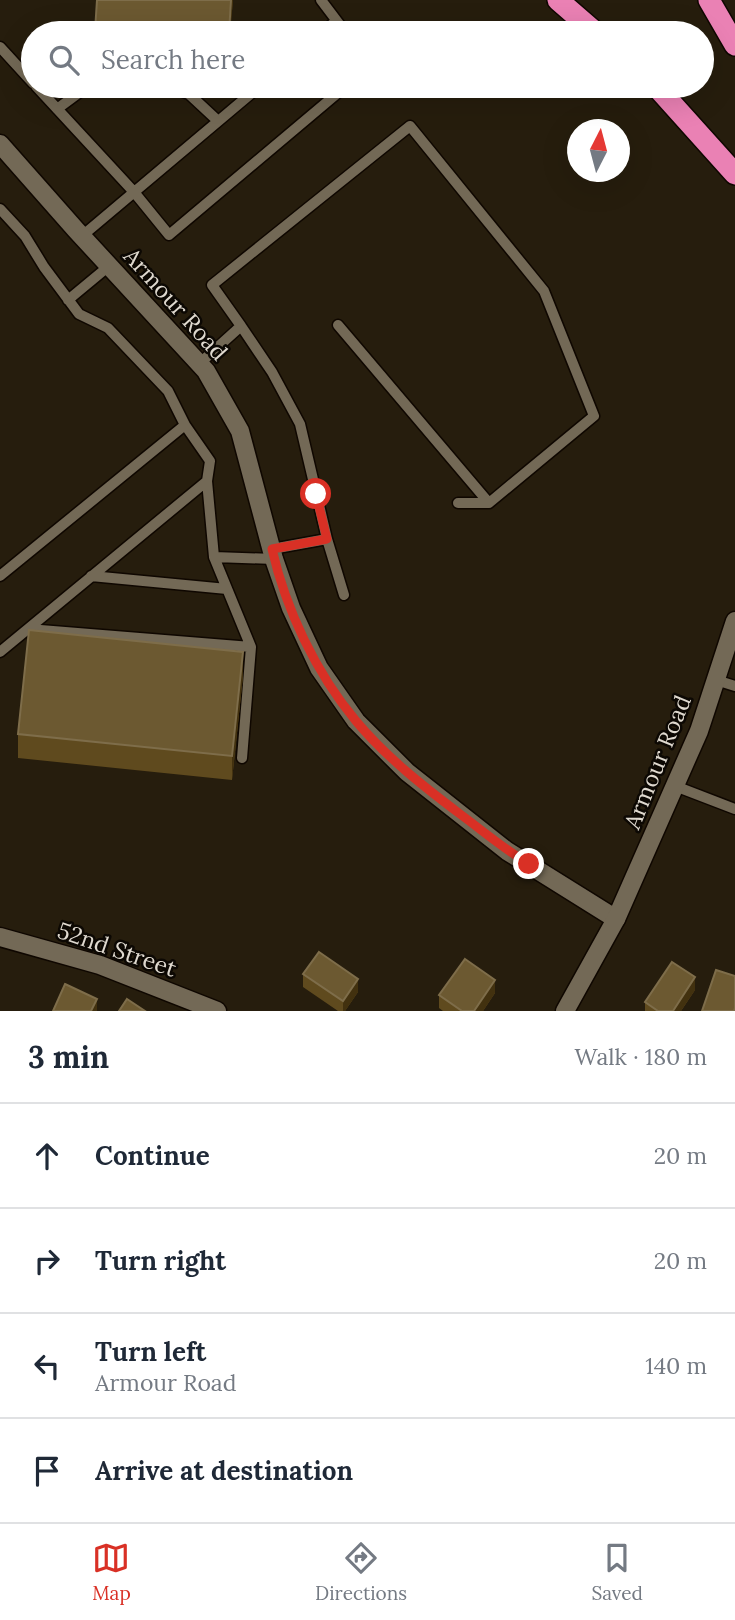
<!DOCTYPE html>
<meta charset="utf-8">
<style>
body{margin:0;font-family:Lora,serif;background:#f6f6f7;color:#1f2937}
.compass{position:absolute;left:567px;top:119px;width:63px;height:63px;border-radius:50%;background:#fff;box-shadow:0 7px 28px #0002;rotate:6deg}
.stop{position:absolute;width:21px;height:21px;margin:-16px;border:5px solid #d93025;border-radius:50%;background:#fff}
.stop.end{background:#d93025;border-color:#fff;box-shadow:0 2px 7px #0008}
.list{margin:0;padding:0;list-style:none}
h2{display:flex;justify-content:space-between;align-items:center;height:91px;margin:0;padding:0 28px;font-size:30px}
h2 small{font-size:23px;font-weight:400;color:#747a83}
.list li{display:grid;grid-template-columns:46px 1fr auto;gap:21px;align-items:center;box-sizing:border-box;height:105px;padding:0 28px;border-top:2px solid #e0e1e3}
.list b{display:block;font-size:26px;white-space:nowrap}
.list p{margin:0;font-size:23px;white-space:nowrap;color:#747a83}
.list em{font-size:23px;font-style:normal;color:#747a83}
.icon{flex:none;width:38px;height:38px;fill:none;stroke:currentColor;stroke-width:2;stroke-linecap:round;stroke-linejoin:round}
.map{position:relative;flex:none;width:735px;height:1011px;overflow:hidden}
.search{position:absolute;background:#fff;box-shadow:0 7px 28px #0002;left:21px;right:21px;top:21px;height:77px;display:flex;align-items:center;gap:18px;box-sizing:border-box;padding:0 24px;border-radius:38px;color:#747a83;font-size:26px}
.sheet{height:511px;background:#fff}
nav{display:flex;justify-content:space-around;align-items:center;box-sizing:border-box;height:98px;border-top:2px solid #e0e1e3;background:#fff;font-size:19px;color:#747a83}
nav a{display:grid;justify-items:center;gap:4px}
nav .on{color:#d93025}
.map>svg:first-child{display:block}
.lines{fill:none;stroke-linecap:round;stroke-linejoin:round}
.lane-casing{stroke:#0f0700;stroke-width:13}
.street-casing{stroke:#0f0700;stroke-width:21}
.secondary-casing{stroke:#0f0700;stroke-width:21}
.highway-casing{stroke:#0f0700;stroke-width:24}
.lane{stroke:#736956;stroke-width:10}
.street{stroke:#736956;stroke-width:18}
.secondary{stroke:#736956;stroke-width:18}
.highway{stroke:#ea81b4;stroke-width:21}
.wall{fill:#5f4a1e}
.shaded-wall{fill:#42310f}
.building{fill:#6c5931;stroke:#7e6d4a;stroke-width:2}
.route{stroke:#d93025;stroke-width:9}
.labels{text-anchor:middle;dominant-baseline:central;stroke-width:5;stroke-linejoin:round;paint-order:stroke}
.street-label{font-size:23px;fill:#dfd9cf;stroke:#0c0803}
</style>
<div class="map">
<svg width="735" height="1011" viewBox="0 0 735 1011">
<rect width="100%" height="100%" fill="#261d0d"/>
<g class="lines">
<g class="lane-casing">
<path id="lane" d="M321,0L346,33
M322,33L336,21
M0,47L33,83
M36,86L134,192L169,235L346,86
M166,86L189,94L218,121
M57,109L88,86
M0,209L25,236L44,267L79,314L108,328L168,391L185,425
M82,236L260,86
M68,300L109,266
M338,325L489,503
M241,326L212,285L410,126L544,291L594,416L489,503H458
M199,364L241,326L272,372L300,424L327,539L272,549
M327,539L344,595
M214,557L251,647
M0,576L185,425L210,461L207,481
M91,576L227,589
M28,629L251,647L242,758
M0,652L207,481L214,557L274,559
M716,680L735,686
M675,786L735,809"/>
</g>
<g class="street-casing">
<path id="street" d="M0,144L76,230L206,371L240,431L274,559L291,608L319,668L356,721L407,772L507,851L616,919
M0,937L100,965L217,1011"/>
</g>
<g class="secondary-casing">
<path id="secondary" d="M565,1011L616,919L699,731L735,621"/>
</g>
<g class="highway-casing">
<path id="highway" d="M558,0L596,33
M709,0L735,45
M656,86L735,174"/>
</g>
<use href="#lane" class="lane"/>
<use href="#street" class="street"/>
<use href="#secondary" class="secondary"/>
<use href="#highway" class="highway"/>
</g>
<path class="wall" d="M233,0L230,33H95V31Z
M243,676L232,780L18,758V734Z
M303,974L358,992L345,1011H338L303,987Z
M695,990L681,1011H645V1002Z
M495,993L483,1011H443L439,1008V995Z"/>
<path class="shaded-wall" d="M231,0H233L230,33H229Z
M243,652V676L232,780V756Z
M695,977V990L681,1011H673Z
M358,979V992L345,1011H343V1001Z
M495,980V993L483,1011H474Z
M97,999V1011H91Z"/>
<path class="building" d="M97,0H231L229,33H127L95,31Z
M29,630L243,652L232,756L18,734Z
M319,952L358,979L343,1001L303,974Z
M465,959L495,980L474,1011H462L439,995Z
M672,962L695,977L673,1011H658L645,1002Z
M716,970L735,976V1008L734,1011H702Z
M65,984L97,999L91,1011H53Z
M127,999L145,1011H119Z"/>
<g class="lines">
<path class="route" d="M316,494L327,539L272,549C286,610 316,673 356,721C386,757 423,786 460,814C483,831 504,849 529,864"/>
</g>
<g class="labels">
<g class="street-label">
<text transform="translate(176 304) rotate(48)">Armour Road</text>
<text transform="translate(657 762) rotate(-68)">Armour Road</text>
<text transform="translate(117 949) rotate(19)">52nd Street</text>
</g>
</g>
</svg>
<svg class="compass" viewBox="-18 -18 36 36"><path d="M0-13l5 13h-10z" fill="#e53935"/><path d="M0 13l5-13h-10z" fill="#747a83"/></svg>
<div class="stop" style="left:316px;top:494px"></div>
<div class="stop end" style="left:529px;top:864px"></div>
<div class="search"><svg class="icon" aria-label="search" viewBox="0 0 24 24"><circle cx="10" cy="10" r="6"/><path d="M15 15l6 6"/></svg>Search here</div>
</div>
<section class="sheet">
<h2>3 min<small>Walk · 180 m</small></h2>
<ul class="list">
<li><svg class="icon" aria-label="ahead" viewBox="0 0 24 24"><path d="M12 20V5M6 11l6-6 6 6"/></svg><div><b>Continue</b></div><em>20 m</em></li>
<li><svg class="icon" aria-label="right" viewBox="0 0 24 24"><path d="M7 20v-9h11M14 6l5 5-5 5"/></svg><div><b>Turn right</b></div><em>20 m</em></li>
<li><svg class="icon" aria-label="left" viewBox="0 0 24 24"><path d="M17 20v-9H6M10 6l-5 5 5 5"/></svg><div><b>Turn left</b><p>Armour Road</p></div><em>140 m</em></li>
<li><svg class="icon" aria-label="arrive" viewBox="0 0 24 24"><path d="M6 21V4h12l-3 4 3 4H6"/></svg><div><b>Arrive at destination</b></div></li>
</ul>
</section>
<nav>
<a class="on"><svg class="icon" aria-label="map" viewBox="0 0 24 24"><path d="M3 6l6-2 6 2 6-2v14l-6 2-6-2-6 2zM9 4v14M15 6v14"/></svg>Map</a>
<a><svg class="icon" aria-label="directions" viewBox="0 0 24 24"><path d="M12 3l9 9-9 9-9-9zM9 14v-3h6M13 9l2 2-2 2"/></svg>Directions</a>
<a><svg class="icon" aria-label="saved" viewBox="0 0 24 24"><path d="M7 4h10v16l-5-4-5 4z"/></svg>Saved</a>
</nav>
